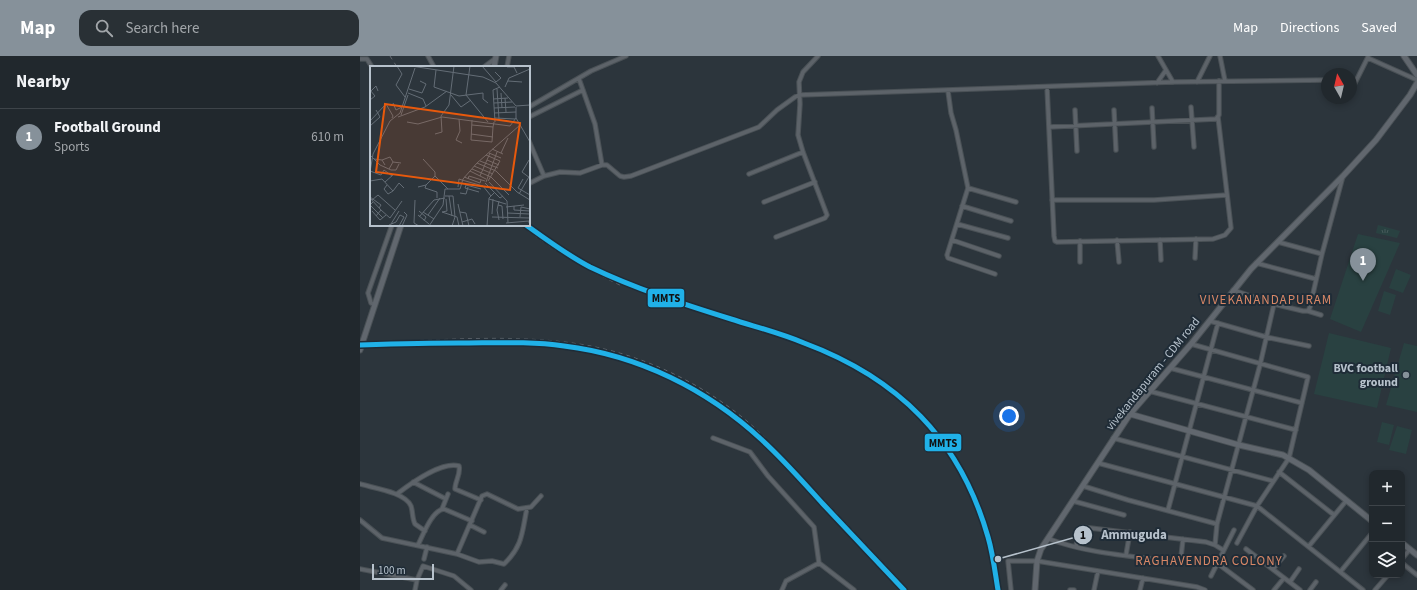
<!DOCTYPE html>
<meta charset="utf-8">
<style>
body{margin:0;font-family:"Source Sans 3",sans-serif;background:#293035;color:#f1f3f6}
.controls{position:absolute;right:12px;bottom:12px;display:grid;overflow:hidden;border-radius:8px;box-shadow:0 2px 6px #0003}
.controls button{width:36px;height:36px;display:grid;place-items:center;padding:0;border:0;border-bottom:1px solid #3e4449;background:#21282d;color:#f1f3f6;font:20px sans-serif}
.compass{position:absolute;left:961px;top:12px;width:36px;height:36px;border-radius:50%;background:#21282d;box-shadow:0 2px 6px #0003;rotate:352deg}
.scale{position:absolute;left:12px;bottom:10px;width:62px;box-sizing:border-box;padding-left:4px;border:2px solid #b7c2cc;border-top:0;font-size:11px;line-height:14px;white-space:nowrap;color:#b7c2cc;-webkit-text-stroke:3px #1f2c37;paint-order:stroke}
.you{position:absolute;left:649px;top:360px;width:14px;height:14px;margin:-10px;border:3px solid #fff;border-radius:50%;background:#1a73e8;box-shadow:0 0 0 6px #1a73e833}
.badge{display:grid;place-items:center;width:26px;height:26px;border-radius:50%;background:#86919a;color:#fff;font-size:13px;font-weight:700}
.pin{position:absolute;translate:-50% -33px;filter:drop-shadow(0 1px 2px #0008)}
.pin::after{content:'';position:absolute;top:21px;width:14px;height:12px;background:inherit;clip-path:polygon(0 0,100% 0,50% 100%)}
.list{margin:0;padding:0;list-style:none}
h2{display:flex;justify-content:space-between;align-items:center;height:52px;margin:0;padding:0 16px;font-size:17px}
h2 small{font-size:13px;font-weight:400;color:#a2a6aa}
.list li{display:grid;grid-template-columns:26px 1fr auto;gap:12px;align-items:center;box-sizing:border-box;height:56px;padding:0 16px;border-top:1px solid #3e4449}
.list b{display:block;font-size:15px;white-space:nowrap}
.list p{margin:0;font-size:13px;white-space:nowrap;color:#a2a6aa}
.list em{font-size:13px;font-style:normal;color:#a2a6aa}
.icon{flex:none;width:22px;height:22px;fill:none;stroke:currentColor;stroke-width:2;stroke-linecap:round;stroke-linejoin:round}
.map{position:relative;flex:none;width:1057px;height:534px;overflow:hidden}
header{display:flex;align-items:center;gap:24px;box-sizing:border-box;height:56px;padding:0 20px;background:#86919a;color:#fff}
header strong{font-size:19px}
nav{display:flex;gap:22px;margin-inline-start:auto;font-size:14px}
.search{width:280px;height:36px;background:#293035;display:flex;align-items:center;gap:10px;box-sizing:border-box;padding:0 14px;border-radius:12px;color:#a2a6aa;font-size:15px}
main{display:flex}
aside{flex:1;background:#21282d}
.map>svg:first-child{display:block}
.green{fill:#294141}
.park{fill:url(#park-tufts)}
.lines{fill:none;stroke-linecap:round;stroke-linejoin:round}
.street-casing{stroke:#4a5156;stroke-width:5.5}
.secondary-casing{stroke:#4a5156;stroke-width:7}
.street{stroke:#5d6369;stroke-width:3.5}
.secondary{stroke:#61676e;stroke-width:5}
.rail{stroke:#61676e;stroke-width:1;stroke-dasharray:4 4;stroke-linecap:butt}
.rail-1-casing{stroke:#1f2c37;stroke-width:8}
.rail-1{stroke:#20b1e8;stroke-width:5}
.poi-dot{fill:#86919a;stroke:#1f2c37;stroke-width:1.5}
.labels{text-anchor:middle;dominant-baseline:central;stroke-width:4;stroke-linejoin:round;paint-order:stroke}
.poi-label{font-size:12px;font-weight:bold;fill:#b7c2cc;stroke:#1f2c37;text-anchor:end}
.street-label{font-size:12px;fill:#b7c2cc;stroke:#1f2c37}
.neighbourhood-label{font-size:13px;letter-spacing:1px;fill:#d88766;stroke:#1f2c37}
.inset-road{fill:none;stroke:#646d76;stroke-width:1}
.view{fill:#e8590c;fill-opacity:0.15;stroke:#e8590c;stroke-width:2}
.inset-edge{fill:none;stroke:#b7c2cc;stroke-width:2}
.leader{fill:none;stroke:#b7c2cc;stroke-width:1.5}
.callout-dot{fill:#b7c2cc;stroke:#1f2c37;stroke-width:1.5}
.mark-label{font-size:12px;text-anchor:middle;font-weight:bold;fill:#111}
.callout-label{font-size:13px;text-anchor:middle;font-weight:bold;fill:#b7c2cc;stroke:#1f2c37;stroke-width:4;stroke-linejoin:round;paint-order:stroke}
.line-badge{stroke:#1f2c37;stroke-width:1.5}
.pale-badge-label{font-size:11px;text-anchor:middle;font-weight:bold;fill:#111}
</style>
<header>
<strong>Map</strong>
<div class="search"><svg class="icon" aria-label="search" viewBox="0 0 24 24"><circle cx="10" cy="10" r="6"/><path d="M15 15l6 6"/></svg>Search here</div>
<nav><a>Map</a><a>Directions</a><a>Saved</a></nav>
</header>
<main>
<aside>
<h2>Nearby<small></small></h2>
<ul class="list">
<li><span class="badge">1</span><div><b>Football Ground</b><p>Sports</p></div><em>610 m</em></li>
</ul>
</aside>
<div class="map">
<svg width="1057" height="534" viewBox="0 0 1057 534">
<defs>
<pattern id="park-tufts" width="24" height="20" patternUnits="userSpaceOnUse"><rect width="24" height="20" fill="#294141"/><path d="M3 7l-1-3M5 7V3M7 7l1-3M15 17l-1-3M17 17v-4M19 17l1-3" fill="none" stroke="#465b5b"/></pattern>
</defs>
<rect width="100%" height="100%" fill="#2c353c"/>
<path class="green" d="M998,178L1040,187L1001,276L970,263Z
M1036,213L1051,219L1043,237L1029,232Z
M1024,235L1036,239L1030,259L1018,255Z
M969,277L1031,292L1017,352L954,338Z
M1044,287L1057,290V356L1026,349Z
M1022,366L1034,369L1029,389L1017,386Z
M1037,370L1052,374L1046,398L1029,394Z"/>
<path class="park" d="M1018,169L1040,175L1037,182L1016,177Z"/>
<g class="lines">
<g class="street-casing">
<path id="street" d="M68,0L74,11
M798,0L813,26
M860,0L865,25
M1008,2L1057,24
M0,3H7L12,11
M124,11L136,2
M147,11L149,0
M219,23L235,68L242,109
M837,26L850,0
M797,27L806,14
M687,31L694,180L695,185L697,186L853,183L865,179L871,172L858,61
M991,31L994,29L1008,1
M588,35L591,57L596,74L608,132L587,199L588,202L591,203L635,218
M169,51L231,15L266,0
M831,51L834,91
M792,52L794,91
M715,54L717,95
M754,54L756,94
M169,61L223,34
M689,71L856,63L859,59V25
M169,85L184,120L170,127
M389,118L443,96
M184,120L200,116L220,117L242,109H247L260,120L264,121L271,120L399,71L417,54L435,41L439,39L813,26L967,24
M608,132L656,146
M692,144H794L867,139
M404,146L455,126
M602,150L651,165
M597,168L648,182
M416,181L465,162L467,159L443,96L438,79L440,48L439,26L443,16L458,0
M592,184L639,200
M757,184L759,206
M800,184L801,204
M720,185V206
M918,186L962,198
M835,202L836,183
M896,207L956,223
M873,234L914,248L943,255H948L961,259
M15,249L11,247L8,237L32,169
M948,255L950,251L962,198L983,120
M850,265L906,281L949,290
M831,288L948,321L929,402L897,450L877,487
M810,312L942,347
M789,335L936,374
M353,382L390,396L408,420L454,471L459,507L494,534
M753,382L913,425
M738,407L897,450L1003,534
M919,416L974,459
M53,426L86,443
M0,428C13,432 45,436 51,450C53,456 52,462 55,468L65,475
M723,430L768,444L857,468
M37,438C50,428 82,405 99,410C101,418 95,425 95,433L121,444
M713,445L764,459
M82,453L88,438
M808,454L858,267
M0,464L22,482L97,498L119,506L132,505L144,508C163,490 162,476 167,452
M110,469L124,476
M689,483C729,498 774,500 816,506L821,501L823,483
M58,489C63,479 72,454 84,453L112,465
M949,490L986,445
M716,491L719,472L722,471L846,486L855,489
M886,493L940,534
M863,494L855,489L857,468L900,309L914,248
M97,498L122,440L127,438L158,453L171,451L181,440
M766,499L770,476
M64,503L67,491
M1042,503L1050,493
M857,507L893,534
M1042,507L1057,519
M0,513L57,524
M913,513L924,500
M981,515L1012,477
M851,520L874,474
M930,526L939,513
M55,534L57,524L63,510L94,520L111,534
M141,534L145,529
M422,534L426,525L459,507
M651,534L648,505H677L837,531L845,534
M710,534H714
M734,534L738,515
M780,534L783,522
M914,534L924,522
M950,534L956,526
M1015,534L1028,519"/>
</g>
<g class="secondary-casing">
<path id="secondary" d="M1044,0L1057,19
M134,11L136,0
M0,294L41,169
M770,358L879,389L923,399L949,414L1012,465
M1042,487L1057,499
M675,534L677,505L681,493L770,358L831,288L891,213L983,120L1016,84L1050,39L1057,27"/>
</g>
<use href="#street" class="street"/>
<use href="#secondary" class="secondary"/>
<path class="rail" d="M30,0L37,11
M161,169C192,194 226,213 262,230
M44,285C102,283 161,279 219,288C284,298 349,330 397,374C421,397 443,422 466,446C491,473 516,499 541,526"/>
<g class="rail-1-casing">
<path id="rail-1" d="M166,169C187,184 207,199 230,211C276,233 323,248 371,263C396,271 420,277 444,287C538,322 600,383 628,481C633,498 635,516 638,534
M0,289C33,288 66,287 99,287C134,287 169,285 204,290C278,299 347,333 402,384C424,404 443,426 463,448C490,477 517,505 544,534"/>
</g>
<use href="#rail-1" class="rail-1"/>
</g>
<circle class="poi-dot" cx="1046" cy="319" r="4"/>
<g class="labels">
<g class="poi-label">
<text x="1038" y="312">BVC football<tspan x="1038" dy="14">ground</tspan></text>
</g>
<g class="street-label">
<text transform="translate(793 318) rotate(-51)">vivekandapuram - CDM road</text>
</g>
<g class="neighbourhood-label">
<text x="906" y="244">VIVEKANANDAPURAM</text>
<text x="849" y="505">RAGHAVENDRA COLONY</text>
</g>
</g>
<g transform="translate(10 10)">
<rect width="160" height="160" fill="#2c353c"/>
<path class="inset-road" d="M27,0L32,8L26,19L35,31M41,0L113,11L126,17L132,24M100,0L96,29L118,56M112,0L126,16L131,12L125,6M137,1H144L147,7M66,4L64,21L89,30L113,27V33L118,37M138,15L152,16M135,21L139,12L160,3M39,23L52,27L56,18L50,15M127,23L129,53M0,24L5,30L0,34M132,24L146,40M1,25L6,20L8,25M38,27L53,33L56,40M131,27L132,42M81,29L91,41L101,34M135,32L136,46M123,33L138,32M23,37L26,44L32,41M124,37L142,36M146,40L160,39M146,41V52L160,76M124,42L145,41M124,47L146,46M31,49L38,29M28,51L55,41L77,25M125,52L145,53M89,53L90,65L86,74L92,77M102,54L101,74L122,76L123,61M0,55L16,38L23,50L22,52M37,56L48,58L72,51L140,60L146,52M125,56L123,24L130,21M102,59L123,61L124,56M0,60L10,51L6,44M65,68L72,66L71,50L79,39L84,0M101,68L123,71M122,83L133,88M119,87L131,92M131,87L138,72M0,89L10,99L21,104H26L29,98M116,89L130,95L118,115M4,93L12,94L15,99M53,93L65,106V110L78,123M12,94L20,91L23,96M117,94L129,99M159,94L152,106L160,112M110,95L128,102M107,97L126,105L147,126L160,134M104,100L123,108M19,103L23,96L31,97M102,103L121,111L139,129M0,105L11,109L14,104L22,110M100,105L116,113M0,106L3,88L20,55L30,47L45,2M110,110L120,87M94,111L110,117L111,114M98,113L99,110L115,115M153,113L148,122L160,129M0,115L12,113L23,125L29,117L34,122M15,116L24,108M116,116L127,86M119,116L137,135L138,157M115,117L130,132L133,130M17,119L14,123L18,128L23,125M56,119L55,122L67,126V132M48,121L56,119L65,110M88,121L89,113L92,114L113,120L121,130M109,126L95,122L96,119L111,123M90,127L96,128L98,121M149,128L160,109M75,130H83L85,151L82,160M79,130L82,150M0,131L11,139L9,142M0,132L11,144L6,150M119,133L136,138M2,134L8,129L25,144M45,134L44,157L49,160M129,135L127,144L129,154M3,136L0,139L13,152M88,138L93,160M128,139L132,140L133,153M144,140V144L160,145M136,141L154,139M11,144L20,152L32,135M2,145L10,154L16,149M49,145L56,151L54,155M53,146L64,153M72,146L87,151L89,160M72,146L77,145L76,133M90,146L96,147L99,160M137,147L160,148M122,148L123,133M48,149L59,158M58,149L70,132M49,151L64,134L75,132M122,151L160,152M150,151L151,141L160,143M92,156L102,153L105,158M136,157L159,155V157M21,158L29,145M19,159L26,156L30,149L34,151L29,160M32,160L37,149L34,146M59,160L73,139L75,123H90L93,113L107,97L150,59M117,160L119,132L124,127"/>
<path class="view" d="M15,38L150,57L140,124L6,106Z"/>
<rect width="160" height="160" class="inset-edge"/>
</g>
<path class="leader" d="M638 503L723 479"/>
<g class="callout-dot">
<circle cx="638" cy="503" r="4"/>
<circle cx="723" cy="479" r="10"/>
</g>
<g class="mark-label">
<text x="723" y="483">1</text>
</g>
<g class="callout-label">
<text x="774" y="483">Ammuguda</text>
</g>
<g class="line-badge">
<rect x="287" y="232" width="38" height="20" rx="4" fill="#20b1e8"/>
<rect x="564" y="377" width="38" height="19" rx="4" fill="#20b1e8"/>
</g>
<g class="pale-badge-label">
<text x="306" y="246">MMTS</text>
<text x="583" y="391">MMTS</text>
</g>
</svg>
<div class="controls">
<button>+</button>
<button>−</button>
<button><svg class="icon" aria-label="layers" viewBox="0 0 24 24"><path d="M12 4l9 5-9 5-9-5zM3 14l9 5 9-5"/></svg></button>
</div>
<svg class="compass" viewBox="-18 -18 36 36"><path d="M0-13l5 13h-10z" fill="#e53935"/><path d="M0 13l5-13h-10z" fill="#a2a6aa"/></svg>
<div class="scale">100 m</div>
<div class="you"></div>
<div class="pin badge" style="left:1003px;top:225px">1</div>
</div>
</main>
